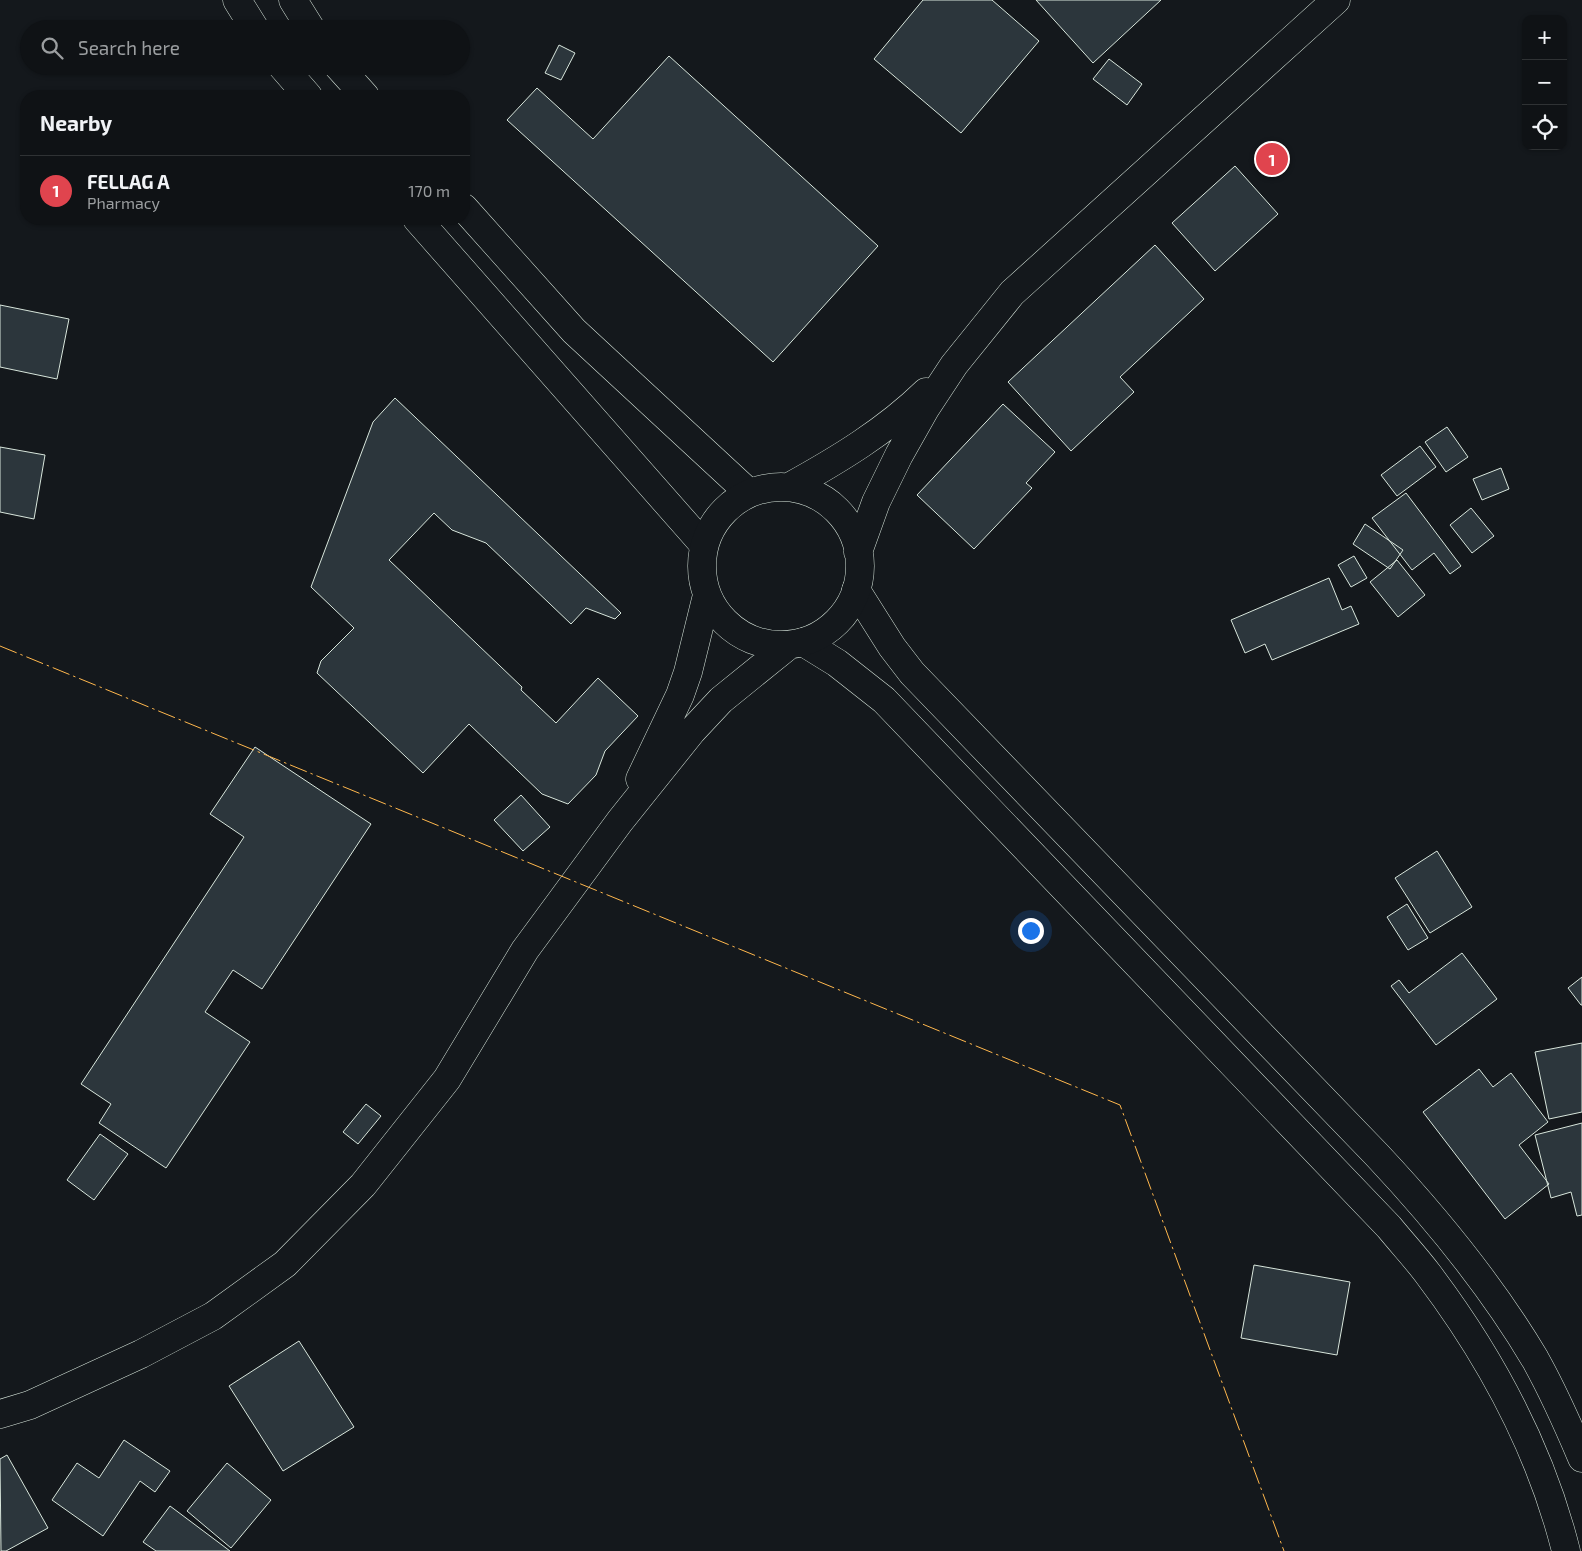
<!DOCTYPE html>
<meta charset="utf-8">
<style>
body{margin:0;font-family:"Exo 2",sans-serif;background:#181b1e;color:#f1f3f6}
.controls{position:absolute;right:15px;top:15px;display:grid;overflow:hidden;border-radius:10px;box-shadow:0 1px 4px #0004}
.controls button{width:45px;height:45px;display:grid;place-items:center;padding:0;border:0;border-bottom:1px solid #2f3234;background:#0f1215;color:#f1f3f6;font:25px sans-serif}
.you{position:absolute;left:1030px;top:930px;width:18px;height:18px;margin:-12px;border:4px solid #fff;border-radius:50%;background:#1a73e8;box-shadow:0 0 0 8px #1a73e833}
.badge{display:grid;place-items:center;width:32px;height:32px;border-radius:50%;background:#ffb74d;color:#fff;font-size:16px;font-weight:700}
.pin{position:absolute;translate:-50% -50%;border:2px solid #fff;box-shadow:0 1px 5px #0006}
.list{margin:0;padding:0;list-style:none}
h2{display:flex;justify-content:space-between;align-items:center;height:65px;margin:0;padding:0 20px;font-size:21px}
h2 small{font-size:16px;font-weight:400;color:#9b9ea0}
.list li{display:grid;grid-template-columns:32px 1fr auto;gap:15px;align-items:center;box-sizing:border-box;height:70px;padding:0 20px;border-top:1px solid #2f3234}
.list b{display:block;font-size:19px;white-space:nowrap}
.list p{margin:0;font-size:16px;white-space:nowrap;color:#9b9ea0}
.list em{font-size:16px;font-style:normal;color:#9b9ea0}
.icon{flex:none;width:28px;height:28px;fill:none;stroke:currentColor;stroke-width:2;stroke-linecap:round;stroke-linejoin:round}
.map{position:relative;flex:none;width:1582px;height:1551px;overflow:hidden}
.search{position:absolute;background:#0f1215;box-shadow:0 1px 4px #0004;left:20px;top:20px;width:450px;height:55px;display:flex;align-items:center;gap:12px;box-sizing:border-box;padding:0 18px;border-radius:28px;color:#9b9ea0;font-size:19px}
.panel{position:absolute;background:#0f1215;box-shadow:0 1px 4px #0004;left:20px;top:90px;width:450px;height:135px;border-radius:20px}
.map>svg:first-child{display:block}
.building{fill:#2c363c;stroke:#d8e6dc}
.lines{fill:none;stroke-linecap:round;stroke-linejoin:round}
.tertiary-casing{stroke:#d8e6dc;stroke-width:29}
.secondary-casing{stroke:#d8e6dc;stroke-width:29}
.tertiary{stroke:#14181c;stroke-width:28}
.secondary{stroke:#14181c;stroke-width:28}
.power{stroke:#ffb74d;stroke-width:1;stroke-dasharray:18 4 2.5 4;stroke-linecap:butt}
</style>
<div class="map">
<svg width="1582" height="1551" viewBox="0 0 1582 1551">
<rect width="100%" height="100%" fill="#14181c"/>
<path class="building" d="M923,0H992L1039,41L961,133L874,59Z
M1036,0H1161L1093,63Z
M559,45L575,53L561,80L545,73Z
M669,56L878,246L773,362L507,120L537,88L593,139Z
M1109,59L1142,84L1127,105L1093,79Z
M1235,166L1278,214L1215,271L1172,223Z
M1155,245L1204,299L1120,377L1134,392L1071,451L1008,382Z
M0,305L69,319L57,379L0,367Z
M395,398L621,613L615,619L586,608L571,624L486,543L452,530L434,513L389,560L522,687L521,690L556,723L598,678L638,716L605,751L596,775L568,804L542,794L469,724L423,773L317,673L321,661L354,628L311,587L373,422Z
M1003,404L1055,452L1026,483L1032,488L974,549L917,495Z
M1447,427L1468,457L1446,472L1425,442Z
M1420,446L1436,467L1397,496L1381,475Z
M0,447L45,455L34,519L0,512Z
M1501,468L1509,489L1482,500L1473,479Z
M1406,493L1461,566L1450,574L1434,553L1412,570L1372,518Z
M1471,508L1494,536L1472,553L1450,525Z
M1365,524L1403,550L1390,569L1353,544Z
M1354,556L1367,578L1351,587L1338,565Z
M1397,560L1425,595L1398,617L1370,582Z
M1329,578L1342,610L1351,606L1359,624L1272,660L1265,644L1245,653L1231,620Z
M255,747L371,824L262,989L233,970L205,1012L250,1042L166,1168L99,1123L111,1104L81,1084L244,837L210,814Z
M521,795L550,827L523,851L494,820Z
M1437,851L1472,907L1430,933L1395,878Z
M1407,904L1428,938L1408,950L1387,917Z
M1462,953L1497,999L1436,1045L1391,986L1399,980L1409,993Z
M1582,977V1005H1581L1568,988Z
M1582,1043V1112L1549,1119L1535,1052Z
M1479,1069L1493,1087L1511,1073L1548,1122L1519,1145L1549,1184L1505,1219L1423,1112Z
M366,1104L381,1116L358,1144L343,1132Z
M1582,1123V1215L1577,1216L1571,1192L1551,1198L1535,1135Z
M100,1134L128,1154L94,1200L67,1180Z
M1254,1265L1350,1282L1337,1355L1241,1338Z
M299,1341L354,1427L283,1471L229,1386Z
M124,1440L170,1471L155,1492L140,1481L103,1536L52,1500L77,1463L99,1478Z
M7,1455L48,1528L6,1551H1L0,1459Z
M227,1463L271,1500L231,1548L187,1511Z
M170,1506L230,1551H156L143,1542Z"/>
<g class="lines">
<g class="tertiary-casing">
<path id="tertiary" d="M237,0L255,29
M293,0L311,29
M282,66L308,96
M338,66L365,96
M464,208L574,331L749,493
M417,219L704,545
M856,590L892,647L912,673L1377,1155C1436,1218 1491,1285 1535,1359C1553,1391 1568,1425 1582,1458
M803,642L837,663L884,700L1389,1227C1402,1243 1416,1258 1428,1274C1490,1356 1541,1451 1566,1551"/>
</g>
<g class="secondary-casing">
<path id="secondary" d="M789,487C838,460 886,431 926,392
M702 566a79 79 0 1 1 158 0a79 79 0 1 1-158 0Z
M858,552L876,502L899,455L925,409L954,365L1012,293L1336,0
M640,779L680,695L688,672L707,595
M0,1414L30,1405L141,1354L213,1316L285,1264L363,1185L447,1079L525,950L620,821L692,731L721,700L789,645"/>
</g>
<use href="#tertiary" class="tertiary"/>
<use href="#secondary" class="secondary"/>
<path class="power" d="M0,646L1120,1105L1284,1551"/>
</g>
</svg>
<div class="controls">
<button>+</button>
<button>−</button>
<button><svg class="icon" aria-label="locate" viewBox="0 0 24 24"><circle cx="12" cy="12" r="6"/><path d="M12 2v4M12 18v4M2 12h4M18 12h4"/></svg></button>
</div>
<div class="you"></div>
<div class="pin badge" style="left:1272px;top:159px;background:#e0444e">1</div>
<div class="search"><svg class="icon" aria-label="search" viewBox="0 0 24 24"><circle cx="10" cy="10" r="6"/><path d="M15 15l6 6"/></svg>Search here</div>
<section class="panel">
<h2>Nearby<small></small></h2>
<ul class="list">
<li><span class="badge" style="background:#e0444e">1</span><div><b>FELLAG A</b><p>Pharmacy</p></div><em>170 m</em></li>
</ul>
</section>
</div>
